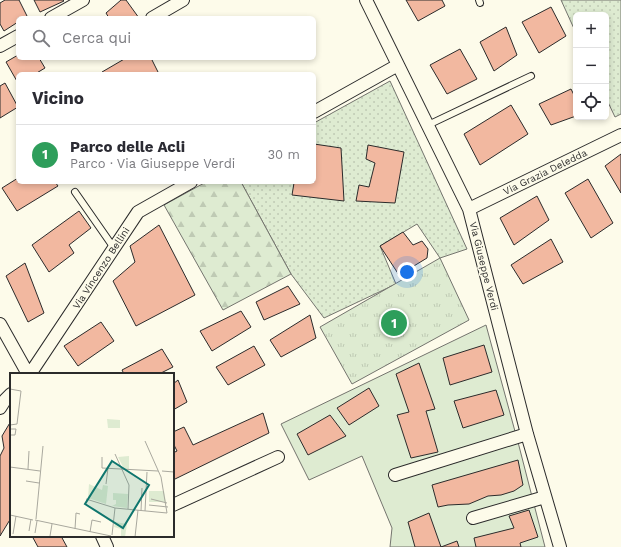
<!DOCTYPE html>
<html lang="it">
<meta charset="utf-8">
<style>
body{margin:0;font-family:"Work Sans",sans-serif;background:#f2f2f3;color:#2b2b33}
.controls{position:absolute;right:12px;top:12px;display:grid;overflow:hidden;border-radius:6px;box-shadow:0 2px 6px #0003}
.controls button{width:36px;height:36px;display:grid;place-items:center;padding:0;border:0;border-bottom:1px solid #e1e1e2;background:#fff;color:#2b2b33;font:20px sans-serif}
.you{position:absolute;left:407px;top:272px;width:14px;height:14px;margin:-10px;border:3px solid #fff;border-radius:50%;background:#1a73e8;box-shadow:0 0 0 6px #1a73e833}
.badge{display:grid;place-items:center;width:26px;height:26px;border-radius:50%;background:#7c3aed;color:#fff;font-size:13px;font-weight:700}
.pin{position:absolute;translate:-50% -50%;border:2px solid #fff;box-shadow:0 1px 4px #0006}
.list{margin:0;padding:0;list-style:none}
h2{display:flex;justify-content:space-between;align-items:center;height:52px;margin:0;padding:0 16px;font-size:17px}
h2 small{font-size:13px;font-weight:400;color:#7c7c81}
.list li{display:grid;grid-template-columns:26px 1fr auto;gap:12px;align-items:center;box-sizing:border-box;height:60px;padding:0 16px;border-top:1px solid #e1e1e2}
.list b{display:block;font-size:15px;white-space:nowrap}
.list p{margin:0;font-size:13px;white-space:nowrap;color:#7c7c81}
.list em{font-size:13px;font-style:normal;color:#7c7c81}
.icon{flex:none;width:22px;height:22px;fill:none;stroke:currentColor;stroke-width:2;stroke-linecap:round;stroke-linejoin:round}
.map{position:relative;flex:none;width:621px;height:547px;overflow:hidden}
.search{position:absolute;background:#fff;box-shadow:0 2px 6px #0003;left:16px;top:16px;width:300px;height:44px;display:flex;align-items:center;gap:10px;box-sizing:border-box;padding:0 14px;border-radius:6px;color:#7c7c81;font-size:15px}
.panel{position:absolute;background:#fff;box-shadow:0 2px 6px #0003;left:16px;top:72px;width:300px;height:112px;border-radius:6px}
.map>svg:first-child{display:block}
.grass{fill:url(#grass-dots);stroke:#74746e}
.forest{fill:url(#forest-firs);stroke:#74746e}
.park{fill:url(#park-tufts);stroke:#74746e}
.garden{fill:#deebd1;stroke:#74746e}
.building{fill:#f2b8a0;stroke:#2b2b2b}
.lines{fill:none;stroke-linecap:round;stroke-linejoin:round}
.lane-casing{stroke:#2b2b2b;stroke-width:8}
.street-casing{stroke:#2b2b2b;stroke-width:14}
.lane{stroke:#fdfbea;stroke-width:6}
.street{stroke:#fdfbea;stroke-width:12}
.labels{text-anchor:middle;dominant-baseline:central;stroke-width:3;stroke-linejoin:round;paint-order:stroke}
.street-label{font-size:10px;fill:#2b2b2b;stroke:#fdfbea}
.inset-road{fill:none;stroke:#a9a89e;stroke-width:1}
.view{fill:#0f766e;fill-opacity:0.15;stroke:#0f766e;stroke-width:2}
.inset-edge{fill:none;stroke:#2b2b2b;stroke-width:2}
</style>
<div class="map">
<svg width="621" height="547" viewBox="0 0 621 547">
<defs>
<pattern id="grass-dots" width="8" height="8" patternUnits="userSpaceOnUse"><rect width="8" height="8" fill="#deebd1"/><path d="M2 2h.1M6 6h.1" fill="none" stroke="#bfcab4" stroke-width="1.8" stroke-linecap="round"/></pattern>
<pattern id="forest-firs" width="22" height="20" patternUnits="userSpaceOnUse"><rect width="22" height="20" fill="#deebd1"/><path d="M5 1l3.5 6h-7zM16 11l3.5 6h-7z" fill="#bfcab4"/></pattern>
<pattern id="park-tufts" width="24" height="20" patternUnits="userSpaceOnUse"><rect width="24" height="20" fill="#deebd1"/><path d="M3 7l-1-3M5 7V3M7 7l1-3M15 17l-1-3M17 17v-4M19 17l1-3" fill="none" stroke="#bfcab4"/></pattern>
</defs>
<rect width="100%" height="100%" fill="#fdfbea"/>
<path class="grass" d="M561,0H621V114L615,117L606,98V15H576V33Z
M390,81L467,249L440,258L417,224L380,246L396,284L324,318L291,274L241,182H314V123Z"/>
<path class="forest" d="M206,182H241L291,274L223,310L164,205Z"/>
<path class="park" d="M440,258L469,320L352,384L320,327Z"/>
<path class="garden" d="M486,325L519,446L545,547H390L392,528L362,456L309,480L281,424Z"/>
<path class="building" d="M5,0H19L27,16L24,18H18V22L4,31L0,24V3Z
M34,0H63L64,1L40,12Z
M121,0H126L139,18H109L106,13Z
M406,0H442L445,6L418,21Z
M551,7L566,36L539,53L522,22Z
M506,27L517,55L494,71L480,42Z
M460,49L477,79L447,94L430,65Z
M18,55V58H39L45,68L35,74H18V83L6,62Z
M126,58H151L159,74H103L102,72Z
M5,83L18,107L0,118V86Z
M571,89L576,99V116L551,125L539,104Z
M511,105L528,134L480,165L464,134Z
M314,144L341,148L344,201L292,195L294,183L314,182Z
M368,145L404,152L395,203L356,201L359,185L369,187L375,163L366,159Z
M621,154V193L605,166Z
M18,178V182H55L58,186L17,211L2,188Z
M588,179L613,223L591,238L565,193Z
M537,196L549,220L514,245L500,218Z
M79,211L91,228L69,245L74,253L49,272L32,245Z
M159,225L195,295L136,326L113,281L135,262L130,246Z
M403,232L413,245L422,241L428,249L427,258L399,275L380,246Z
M551,239L563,262L523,284L511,265Z
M25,263L44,313L28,322L6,276Z
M288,286L300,304L264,320L256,302Z
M241,311L251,327L212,351L200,331Z
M310,315L316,338L281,357L270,340Z
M101,322L114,341L78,366L64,346Z
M484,345L492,372L450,385L443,358Z
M254,346L265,365L228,385L216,367Z
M162,349L173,367L159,374H124L122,370Z
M419,363L435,409L426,411L438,452L411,458L397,415L409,412L396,374Z
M178,380L187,402L173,410V384Z
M369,388L379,406L349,425L337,408Z
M496,390L504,415L463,428L454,401Z
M263,413L269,433L173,480V453L177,451L173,443V432L184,427L193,445Z
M330,415L346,436L308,455L297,434Z
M11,421V518L0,536V456L4,448L2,436Z
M518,460L523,485L514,491L501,495L488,496L469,504L448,505L438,507L432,485Z
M529,510L538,537L520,543L521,547H476L474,538L514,528L509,516Z
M429,513L441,547L457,541L459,547H415L408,522Z
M32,536H61L67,547H38Z"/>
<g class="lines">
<g class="lane-casing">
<path id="lane" d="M479,0L480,3
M428,125L531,76
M75,192L114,248"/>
</g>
<g class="street-casing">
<path id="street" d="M366,0L469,209L527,434L560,547
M51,18L83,0
M152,18L183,0
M0,46L18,36
M314,112L398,65
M469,209L621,135
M0,324L28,374
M30,374L138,212L191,182
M0,408L5,400L11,394
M395,475L527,434
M173,505L278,457
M473,518L545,497
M102,536L107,547"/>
</g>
<use href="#lane" class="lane"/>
<use href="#street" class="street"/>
</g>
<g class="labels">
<g class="street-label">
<text transform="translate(545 172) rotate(-26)">Via Grazia Deledda</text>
<text transform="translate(484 266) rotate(76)">Via Giuseppe Verdi</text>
<text transform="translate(101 268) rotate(-57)">Via Vincenzo Bellini</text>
</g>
</g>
<g transform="translate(10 373)">
<rect width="164" height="164" fill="#fdfbea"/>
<path d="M103,120L118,121L117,135L102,133L106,131V127H103ZM105,149L117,151L115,164L111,163V156L104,154Z" fill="#deebd1"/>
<path d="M97,46L110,47V55H98Z" fill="#deebd1"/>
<path d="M119,83V97L114,96L108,84Z" fill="#deebd1"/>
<path d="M79,111L92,117L93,112L98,113L96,131L78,125ZM139,118H154L156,129H139Z" fill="#deebd1"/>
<path class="inset-road" d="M0,16L11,18L7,51L0,52M0,56H6L5,62H0M105,81L119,112L118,136M92,84V95L148,98M0,94L30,98M18,96L19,78M152,98L164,99M16,108L29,110M96,111L98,95M76,126L105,135L157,140L151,104L135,68M141,126L157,130M139,132L158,134M131,138L132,115M135,138L137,99M0,142L23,147M26,146L33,73M25,147L101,163M65,156L66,140L70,141M19,158L21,146M80,159L82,147L91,149M25,160L27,148M3,161L6,143M102,162L105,135M40,163L42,151M125,164L128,137"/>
<path class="view" d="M102,88L139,112L113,155L75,131Z"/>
<rect width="164" height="164" class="inset-edge"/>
</g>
</svg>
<div class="controls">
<button>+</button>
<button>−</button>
<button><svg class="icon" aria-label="locate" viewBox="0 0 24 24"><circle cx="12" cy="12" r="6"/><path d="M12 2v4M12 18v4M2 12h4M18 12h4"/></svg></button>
</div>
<div class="you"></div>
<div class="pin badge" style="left:394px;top:323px;background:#2e9e5b">1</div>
<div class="search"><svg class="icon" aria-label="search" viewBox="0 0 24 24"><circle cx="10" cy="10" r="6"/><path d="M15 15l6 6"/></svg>Cerca qui</div>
<section class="panel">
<h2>Vicino<small></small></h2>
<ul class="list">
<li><span class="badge" style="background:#2e9e5b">1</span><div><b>Parco delle Acli</b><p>Parco · Via Giuseppe Verdi</p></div><em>30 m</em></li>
</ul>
</section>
</div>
